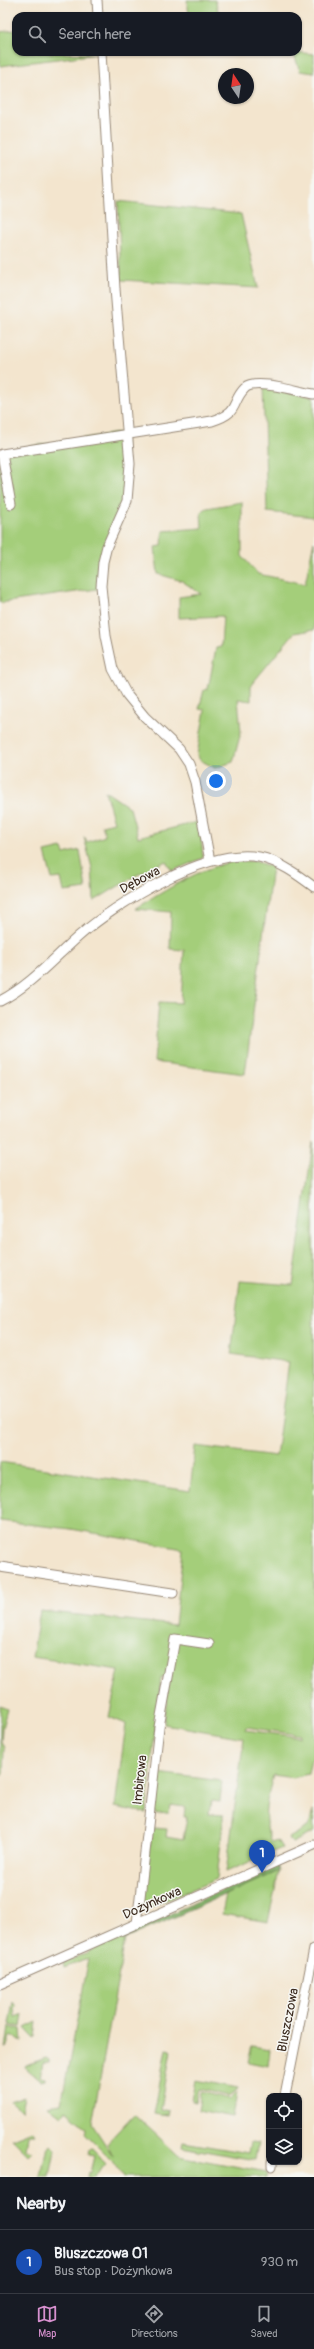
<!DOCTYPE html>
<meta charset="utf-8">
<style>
body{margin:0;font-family:Pangolin,sans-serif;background:#242831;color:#f1f3f6}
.controls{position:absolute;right:12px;bottom:12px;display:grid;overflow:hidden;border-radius:8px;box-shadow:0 1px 3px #0004}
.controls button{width:36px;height:36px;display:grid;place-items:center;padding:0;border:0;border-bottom:1px solid #363941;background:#171b24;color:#f1f3f6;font:20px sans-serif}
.compass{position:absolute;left:218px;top:68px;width:36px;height:36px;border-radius:50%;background:#171b24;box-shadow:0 1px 3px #0004;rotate:347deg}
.you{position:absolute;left:216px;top:781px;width:14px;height:14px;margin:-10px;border:3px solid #fff;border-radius:50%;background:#1a73e8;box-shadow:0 0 0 6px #1a73e833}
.badge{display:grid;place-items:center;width:26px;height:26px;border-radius:50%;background:#d690ce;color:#fff;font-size:13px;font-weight:700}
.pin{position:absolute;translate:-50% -33px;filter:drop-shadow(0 1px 2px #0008)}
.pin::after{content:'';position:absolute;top:21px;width:14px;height:12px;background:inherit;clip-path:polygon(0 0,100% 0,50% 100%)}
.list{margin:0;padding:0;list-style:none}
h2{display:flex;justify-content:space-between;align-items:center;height:52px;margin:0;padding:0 16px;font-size:17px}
h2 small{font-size:13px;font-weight:400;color:#9ea1a6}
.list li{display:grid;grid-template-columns:26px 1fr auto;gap:12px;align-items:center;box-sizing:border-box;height:64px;padding:0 16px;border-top:1px solid #363941}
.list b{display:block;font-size:15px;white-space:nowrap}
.list p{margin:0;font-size:13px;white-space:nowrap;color:#9ea1a6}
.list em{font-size:13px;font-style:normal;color:#9ea1a6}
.icon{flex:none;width:22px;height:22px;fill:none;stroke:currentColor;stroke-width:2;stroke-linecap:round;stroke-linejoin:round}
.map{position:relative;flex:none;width:314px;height:2177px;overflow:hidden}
.search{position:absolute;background:#171b24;box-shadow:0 1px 3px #0004;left:12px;right:12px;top:12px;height:44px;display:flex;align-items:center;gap:10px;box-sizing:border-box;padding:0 14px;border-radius:12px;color:#9ea1a6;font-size:15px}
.sheet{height:116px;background:#171b24}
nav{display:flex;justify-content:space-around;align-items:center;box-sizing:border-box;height:56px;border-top:1px solid #363941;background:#171b24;font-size:11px;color:#9ea1a6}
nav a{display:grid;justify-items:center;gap:2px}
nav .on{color:#d690ce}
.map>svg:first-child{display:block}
.green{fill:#a4ce7a;stroke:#707c4c;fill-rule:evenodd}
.forest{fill:#83b16a;stroke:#5f6e44}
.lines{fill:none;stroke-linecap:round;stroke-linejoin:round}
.minor-casing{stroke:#978876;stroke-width:11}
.minor{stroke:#fff;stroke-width:9}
.labels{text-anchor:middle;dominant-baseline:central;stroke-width:3;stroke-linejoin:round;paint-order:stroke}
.street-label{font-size:13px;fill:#3b2a1e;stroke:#f6f6f2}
</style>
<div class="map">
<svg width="314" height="2177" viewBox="0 0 314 2177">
<rect width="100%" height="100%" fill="#f6f6f2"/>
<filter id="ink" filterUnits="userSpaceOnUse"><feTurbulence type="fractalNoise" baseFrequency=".025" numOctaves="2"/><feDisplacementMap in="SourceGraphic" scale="8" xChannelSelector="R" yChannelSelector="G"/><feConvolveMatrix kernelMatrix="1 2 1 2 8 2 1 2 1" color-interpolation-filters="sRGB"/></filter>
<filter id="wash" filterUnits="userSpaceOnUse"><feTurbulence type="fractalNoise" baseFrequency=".012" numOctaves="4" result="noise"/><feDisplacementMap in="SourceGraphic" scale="16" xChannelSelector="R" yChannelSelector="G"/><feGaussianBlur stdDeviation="0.9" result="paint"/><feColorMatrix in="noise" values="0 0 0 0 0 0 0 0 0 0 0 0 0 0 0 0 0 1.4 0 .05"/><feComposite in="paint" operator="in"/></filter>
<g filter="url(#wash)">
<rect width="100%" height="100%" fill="#f3e5ce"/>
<path class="green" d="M187,0H215L219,14L211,16H146L189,14Z
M16,30V52L98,54L0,66V32Z
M293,52L314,54V73L300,71Z
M118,201L241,214L258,288L121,280Z
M263,387L314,397V517L267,512Z
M124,432L127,481L125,495L97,589L0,603V451Z
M242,502V556L258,574L305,584L314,541V630L294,633L251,685V701L238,699L241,732L233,762L215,768L200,760L197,755L205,710L199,709L204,690L208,689L216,648L221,647L223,616L179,618V597L201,594L182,581L158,574L155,547L162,546L163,531L202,528L201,512L207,508Z
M105,791L130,808L138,837L197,822L201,835L203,858L172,871L166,861L135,876L94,901L92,868L84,837L87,842L105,836L102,825L114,822Z
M62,848L64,854L80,850L86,889L64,892L61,878L52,879L45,852Z
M236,861H254L272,867L245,1074L154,1062L159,1002L181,1003L184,950L170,949L171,912L135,909C168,889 199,868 236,861Z
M313,1142L314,1760H311L308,1774L293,1778L273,1775C267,1801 261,1815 271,1842L277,1840L282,1848L226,1872L244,1738L164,1724L169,1678H161L146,1813L115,1807L126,1724L109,1717L119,1670L32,1657L40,1611L175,1625L183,1549L71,1529L0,1521V1462L190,1491L195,1446L276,1456L289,1362L231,1354L240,1281L293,1285ZM246,1727L300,1735V1737L245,1730Z
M0,1706L7,1709L2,1728L1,1742L4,1748L3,1774H0Z
M157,1773L222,1781L220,1802L211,1801L209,1814L223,1815V1822L217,1879L143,1910L152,1828L167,1829L166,1837L183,1840L187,1817H184L185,1807L170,1805L169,1813L157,1814L153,1812Z
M313,1810L314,1832L292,1843L289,1838L309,1826Z
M279,1871L268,1922L222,1914L226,1894Z
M122,1936L125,1939L92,2124L113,2156L107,2143L134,2114L179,2156L267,2172L266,2177H123L112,2161L85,2134L86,2128L66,2111L61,2116L48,2106L61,2104L89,1958L65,1968L64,1963Z
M13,2002L16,2007L14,2008L15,2017L23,2014L21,2027L9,2024Z
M37,2022L35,2037L34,2038L25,2028Z
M9,2026L21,2029L22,2042L11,2035L9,2038V2044L6,2048Z
M252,2046L270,2049L268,2066L248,2062Z
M166,2049L171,2050L161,2109L169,2111L168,2115L154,2113Z
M46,2058L49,2060V2062H43L40,2077L45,2078V2080L41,2081L25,2067L26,2065Z
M196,2080L238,2088L237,2090L228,2096L199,2089L196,2102L192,2101Z
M201,2092L230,2099L237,2092L233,2117L198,2110Z
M24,2096L21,2111L11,2101Z
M32,2131L35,2135H28L26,2149L32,2151L28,2155L12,2139Z
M183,2142L249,2153L251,2142L258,2143L255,2160L182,2147Z
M50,2145L55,2150L50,2177H41L46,2151Z
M92,2149L106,2164L104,2167L102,2166L95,2177H87L88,2172L90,2173L94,2156L88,2155L89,2150Z"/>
<path class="forest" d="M277,1865L279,1871L125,1939L122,1936Z"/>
</g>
<g filter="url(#ink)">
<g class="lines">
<g class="minor-casing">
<path id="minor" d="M97,0L98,16
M101,52L115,289L130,464L127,501L107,546L103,562L101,586L106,636L113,669L127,695L145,717L179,749L189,764L195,782L210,861
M11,504L2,454L212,421C241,412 230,403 245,388C256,378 300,392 314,394
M0,1001C30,986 54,958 79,936C117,903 207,847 259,857C279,861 298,875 314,887
M0,1567L173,1593
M137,1924L159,1727L175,1639L209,1644
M0,1984L314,1845
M285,2096L314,1949
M272,2166V2162"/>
</g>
<use href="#minor" class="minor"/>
</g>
</g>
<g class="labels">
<g class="street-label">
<text transform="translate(140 880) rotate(-28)">Dębowa</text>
<text transform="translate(140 1780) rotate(-84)">Imbirowa</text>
<text transform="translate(152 1903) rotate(-24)">Dożynkowa</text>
<text transform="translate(288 2020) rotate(-79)">Bluszczowa</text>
</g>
</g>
</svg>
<div class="controls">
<button><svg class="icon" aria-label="locate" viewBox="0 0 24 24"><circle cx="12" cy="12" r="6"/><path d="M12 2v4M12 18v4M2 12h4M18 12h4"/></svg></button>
<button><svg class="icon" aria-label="layers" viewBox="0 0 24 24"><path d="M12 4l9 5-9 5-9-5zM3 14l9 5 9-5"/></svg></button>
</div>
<svg class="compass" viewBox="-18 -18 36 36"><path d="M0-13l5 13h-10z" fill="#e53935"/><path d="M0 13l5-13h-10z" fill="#9ea1a6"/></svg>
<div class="you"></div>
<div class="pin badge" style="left:262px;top:1873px;background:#1a4fb4">1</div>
<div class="search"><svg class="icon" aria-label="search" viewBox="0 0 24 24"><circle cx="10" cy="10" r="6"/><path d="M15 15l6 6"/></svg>Search here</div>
</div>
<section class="sheet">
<h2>Nearby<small></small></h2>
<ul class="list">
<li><span class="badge" style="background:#1a4fb4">1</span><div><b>Bluszczowa 01</b><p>Bus stop · Dożynkowa</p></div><em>930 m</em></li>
</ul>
</section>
<nav>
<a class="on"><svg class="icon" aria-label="map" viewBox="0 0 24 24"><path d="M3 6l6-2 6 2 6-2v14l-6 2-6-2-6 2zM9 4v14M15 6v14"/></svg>Map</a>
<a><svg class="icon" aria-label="directions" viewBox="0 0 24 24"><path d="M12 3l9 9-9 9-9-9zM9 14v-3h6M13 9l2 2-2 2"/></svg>Directions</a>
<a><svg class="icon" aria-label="saved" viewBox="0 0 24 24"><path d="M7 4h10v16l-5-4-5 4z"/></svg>Saved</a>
</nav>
